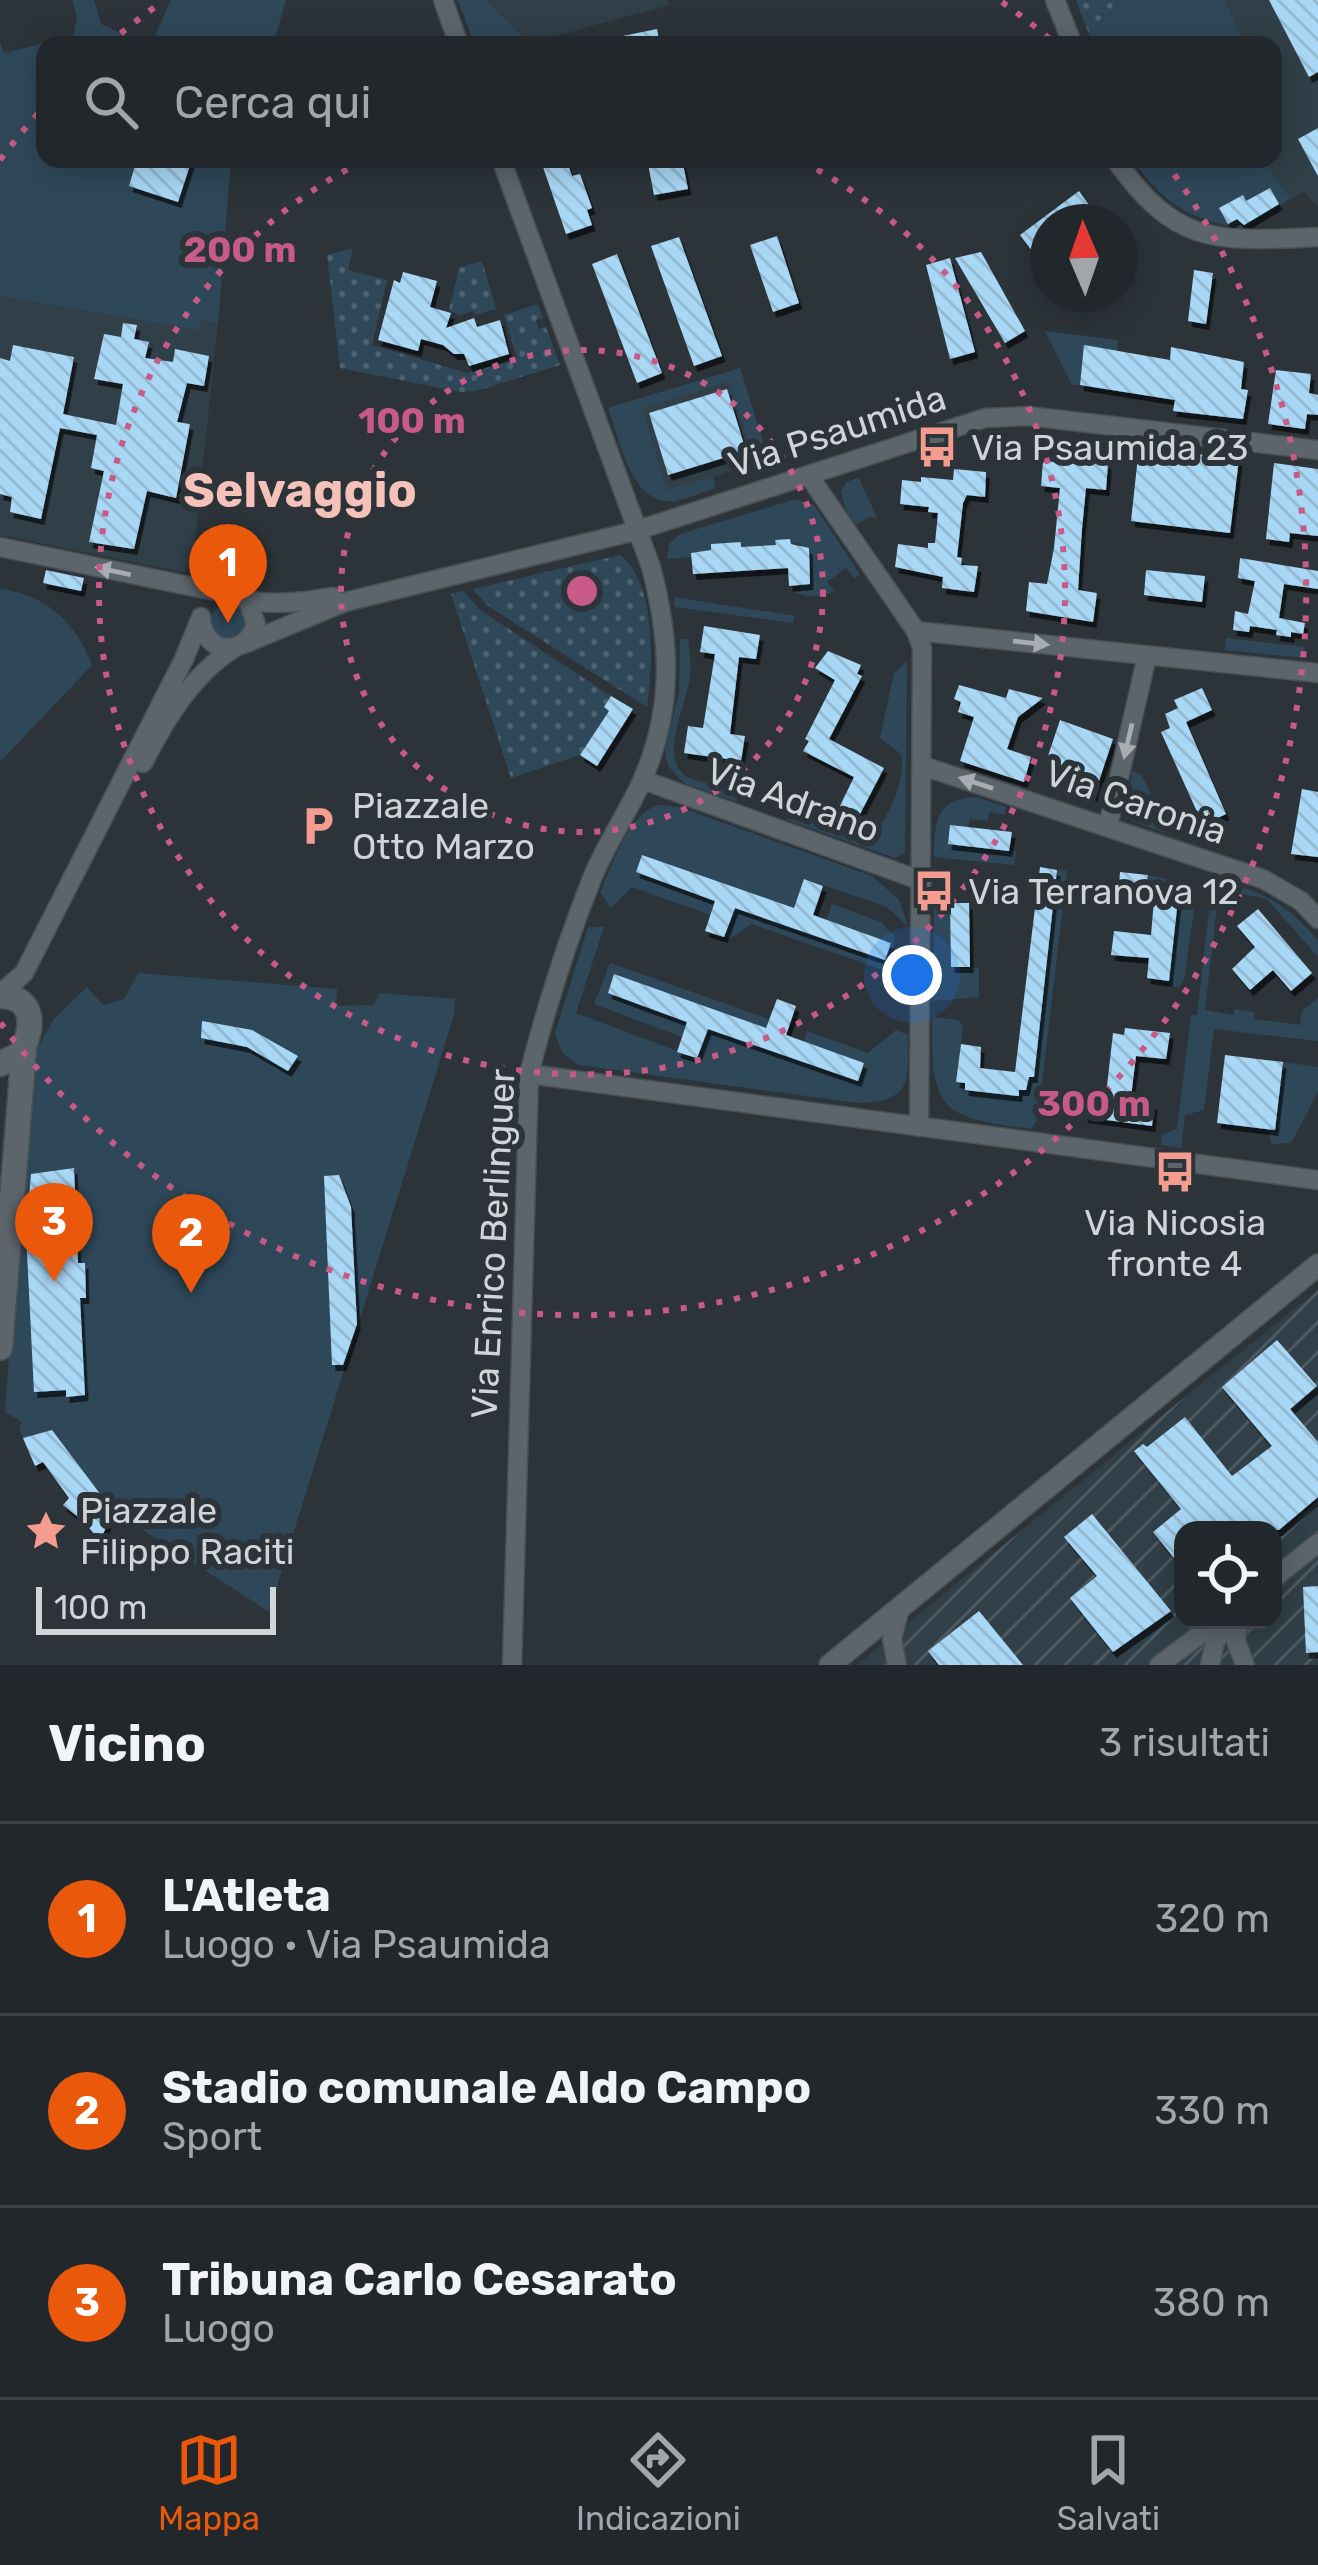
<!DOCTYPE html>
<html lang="it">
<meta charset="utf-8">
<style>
body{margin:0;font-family:Rubik,sans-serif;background:#292f33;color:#f1f3f6}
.controls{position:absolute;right:36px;bottom:36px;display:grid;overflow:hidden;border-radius:24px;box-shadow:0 6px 30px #0003}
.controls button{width:108px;height:108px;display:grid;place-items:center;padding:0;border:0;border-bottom:3px solid #3e4447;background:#21272b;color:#f1f3f6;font:60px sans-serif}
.compass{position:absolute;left:1030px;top:204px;width:108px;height:108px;border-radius:50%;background:#21272b;box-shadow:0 6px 30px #0003;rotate:358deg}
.scale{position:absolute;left:36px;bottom:30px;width:240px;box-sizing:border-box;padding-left:12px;border:6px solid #cfd4d7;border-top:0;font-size:33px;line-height:42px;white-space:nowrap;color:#cfd4d7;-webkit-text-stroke:9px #2c3439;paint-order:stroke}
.you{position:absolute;left:912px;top:975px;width:42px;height:42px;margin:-30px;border:9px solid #fff;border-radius:50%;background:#1a73e8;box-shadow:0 0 0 18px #1a73e833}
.badge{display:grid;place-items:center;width:78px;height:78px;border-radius:50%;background:#ea580c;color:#fff;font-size:39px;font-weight:700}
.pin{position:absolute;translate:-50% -99px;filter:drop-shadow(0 3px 6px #0008)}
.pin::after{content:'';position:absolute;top:63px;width:42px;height:36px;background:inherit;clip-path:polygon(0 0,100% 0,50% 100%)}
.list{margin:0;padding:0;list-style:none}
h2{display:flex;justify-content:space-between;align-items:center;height:156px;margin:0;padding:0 48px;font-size:51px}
h2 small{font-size:39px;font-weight:400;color:#a2a5a9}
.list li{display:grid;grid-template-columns:78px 1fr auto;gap:36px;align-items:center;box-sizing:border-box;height:192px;padding:0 48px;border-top:3px solid #3e4447}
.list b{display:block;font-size:45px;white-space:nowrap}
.list p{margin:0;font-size:39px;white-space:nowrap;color:#a2a5a9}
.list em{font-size:39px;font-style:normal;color:#a2a5a9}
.icon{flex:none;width:66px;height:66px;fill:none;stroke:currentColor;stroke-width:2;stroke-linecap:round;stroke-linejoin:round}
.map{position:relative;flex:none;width:1318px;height:1665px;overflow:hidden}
.search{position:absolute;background:#21272b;box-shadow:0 6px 30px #0003;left:36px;right:36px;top:36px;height:132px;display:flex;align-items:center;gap:30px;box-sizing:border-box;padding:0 42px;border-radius:24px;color:#a2a5a9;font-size:45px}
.sheet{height:732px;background:#21272b}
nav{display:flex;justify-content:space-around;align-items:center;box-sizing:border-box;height:168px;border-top:3px solid #3e4447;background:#21272b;font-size:33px;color:#a2a5a9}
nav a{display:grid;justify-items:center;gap:6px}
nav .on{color:#ea580c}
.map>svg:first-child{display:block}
.built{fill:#313f48}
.industrial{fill:url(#industrial-furrows);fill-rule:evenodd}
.grass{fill:url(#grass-dots)}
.garden{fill:#2f4859}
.building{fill:url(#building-back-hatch);filter:url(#shadow)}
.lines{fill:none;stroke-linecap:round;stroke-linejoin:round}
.minor-casing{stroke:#484f53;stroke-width:21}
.tertiary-casing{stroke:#484f53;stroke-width:24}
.secondary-casing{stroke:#484f53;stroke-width:27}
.minor{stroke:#5c656b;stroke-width:18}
.tertiary{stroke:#5c656b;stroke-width:21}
.secondary{stroke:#5c656b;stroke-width:24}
.oneway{fill:#a7adb1}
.ring{fill:none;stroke:#c75a86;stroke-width:6;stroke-dasharray:6 12}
.labels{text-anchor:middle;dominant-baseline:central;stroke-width:12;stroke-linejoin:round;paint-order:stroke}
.street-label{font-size:36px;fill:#cfd4d7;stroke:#2c3439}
.poi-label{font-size:36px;fill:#cfd4d7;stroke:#2c3439;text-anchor:start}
.district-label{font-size:48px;font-weight:bold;fill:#f5c2ba;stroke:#2c3439}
.centre{fill:#c75a86;stroke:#2c3439;stroke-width:6}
.ring-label{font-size:36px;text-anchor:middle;font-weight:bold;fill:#c75a86;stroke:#2c3439;stroke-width:12;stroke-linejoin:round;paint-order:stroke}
</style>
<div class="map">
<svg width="1318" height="1665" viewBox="0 0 1318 1665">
<defs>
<pattern id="industrial-furrows" width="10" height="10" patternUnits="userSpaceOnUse" patternTransform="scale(3)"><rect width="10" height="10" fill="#313f48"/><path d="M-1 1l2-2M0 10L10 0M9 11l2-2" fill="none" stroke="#4e5a62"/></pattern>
<pattern id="grass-dots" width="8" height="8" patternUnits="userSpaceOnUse" patternTransform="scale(3)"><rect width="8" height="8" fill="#2f4859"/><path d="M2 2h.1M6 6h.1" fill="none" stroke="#4c6270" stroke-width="1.8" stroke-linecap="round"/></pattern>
<pattern id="building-back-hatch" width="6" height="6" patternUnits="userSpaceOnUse" patternTransform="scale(3)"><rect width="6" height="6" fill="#a9d8f7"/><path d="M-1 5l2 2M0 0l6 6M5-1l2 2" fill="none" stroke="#94bad2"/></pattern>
<filter id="shadow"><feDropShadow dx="3.5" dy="6" stdDeviation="0" flood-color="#0009"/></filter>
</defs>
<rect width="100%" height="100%" fill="#2c3439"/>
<path class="built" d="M458,0H668L669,5L522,45H475Z
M1225,0H1318V207L1304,192L1290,199L1270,169L1280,108L1273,101V45H1244Z
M0,296L198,329L201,320L218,323L192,567L183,572L0,535Z
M740,368L772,469L738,480L731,471L713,477L715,488L674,502L652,496L640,487L632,472L608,408Z"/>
<path class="industrial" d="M1318,1290V1665H857L1185,1397ZM1183,1530H1273V1620H1183Z"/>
<path class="grass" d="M1076,0H1141L1122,45H1093Z
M353,248L348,270L387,280L372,345L467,373L517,358L504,315L538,304L543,318L536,320L538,329L546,327L560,365L476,391L461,392L340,368L327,255Z
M482,261L496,309L475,315L473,311L460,315L449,310L459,268Z
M620,555C657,583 653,665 647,707L488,606L473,589Z
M463,591L480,610L611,696L604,707L609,711L580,755L511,778L451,594Z"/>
<path class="garden" d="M72,0H94L101,24L148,45H45V159H231L218,323L201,320L199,330L0,296V42L4,53L73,36L77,18Z
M171,0H286L273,45H151Z
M458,0H485L529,43L475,45Z
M1115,0H1225L1244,45H1097Z
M1131,159H1269L1270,169L1290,199L1242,228C1187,220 1165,203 1131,159Z
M1045,331L1118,340L1117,351L1085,346L1080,385H1072Z
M740,368L770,465L743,474L733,458L751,451L729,381L642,408L667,490L713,477L715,488C701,492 683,502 668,501C630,500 619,437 608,408Z
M859,478L877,518L869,517L856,525L846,510L841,492L846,482Z
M796,499L814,505L860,574L855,579L846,568L827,582L834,591C818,600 805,596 789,591L800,590V585L810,583L809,549H802L800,543L791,544L789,539L776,540V545L741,547L740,542L711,544V550L692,553V557L667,559L669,544L680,534Z
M0,589C46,594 76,623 92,665L0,762Z
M674,597L795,616L793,623L675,607Z
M210 622a18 18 0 1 1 36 0a18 18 0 1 1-36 0Z
M1226,638L1305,647L1303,658L1225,650Z
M680,639H688C690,652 691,665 690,678C687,703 661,751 682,773C693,785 724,784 739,787L737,802L684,783L668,766L665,751L679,692Z
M907,661L905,853L895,858L787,820L789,812L863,839C888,827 906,781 901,754L880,738L894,673Z
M1132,771L1141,774L1168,826L1165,833L1124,818Z
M976,797L1006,807L1005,815L989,812L988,821L970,819L968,827L948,844L1016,851L1014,865L934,857C934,823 936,798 976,797Z
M657,805L679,807L872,876L899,900L908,926L887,907L805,879L794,908L643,855L637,872L715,901L710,915L632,887L611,908L600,892C614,863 625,819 657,805Z
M1057,870L1067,871L1038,1118L1031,1129C940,1117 931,1111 932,1017L958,1020L963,1026L956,1081L965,1083V1090L1018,1096L1019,1090H1026L1029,1077L1034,1076Z
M1148,875L1193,885L1196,895L1184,980L1179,987H1170L1169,981L1179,891L1167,889V884L1147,882Z
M1213,877C1261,893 1285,900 1318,941V957L1267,899L1219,889L1205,1010L1233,1015L1235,1009L1254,1012V1019L1300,1025L1302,1011L1318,998V1041L1214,1029L1204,1110L1185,1115L1181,1148L1161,1145L1162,1135L1177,1129L1191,1015H1197Z
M934,903H950L951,967L979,968V997L932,1001Z
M832,904L881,922L895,937L890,967L883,970L751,924L730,939L724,937L735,908L885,960L891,943L826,920Z
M588,927H604L576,1013L696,1058L708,1029L857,1081L864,1063L804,1042L807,1031L868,1053L896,1030L908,1035C908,1081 913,1101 858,1103L579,1065L562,1053L555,1033Z
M610,963L769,1019L766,1028L687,1022L682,1037L594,1004Z
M138,973L337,989L336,1006L373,1005L380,993L455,999L454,1015L269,1612L114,1511L100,1541L83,1521L52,1431L23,1438L19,1429L22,1422L5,1412L30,1061L54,1019L87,987L103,1005L124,999Z
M1283,1062L1318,1067V1092L1291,1143L1272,1144L1267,1129H1276Z"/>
<path class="building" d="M1269,0H1318V72L1309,77Z
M657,29L660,45H609L608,39Z
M1318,128V176L1298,139Z
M137,159H192L178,202L129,186Z
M566,159L572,176L580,174L592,208L587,210L592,225L566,234L543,167Z
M647,159H682L688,189L654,195Z
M1270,188L1279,204L1244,225L1237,219L1228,224L1219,208L1243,195L1246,201Z
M1079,191L1101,222H1048V254L1039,260L1020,235Z
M777,236L799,303L773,312L750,245Z
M679,237L722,356L694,366L651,246Z
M981,252L1025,331L1005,343L955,258Z
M617,254L662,373L637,383L592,264Z
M950,258L975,352L950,359L926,265Z
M1194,270L1213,273L1206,324L1188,321Z
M403,272L437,281L430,307L451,313L446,328L474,318L477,327L500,320L509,354L469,366L464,354H454L443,345L421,339L418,351L378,340L394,280L400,283Z
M123,323L137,325L134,339L149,342L145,358L173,362L175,349L209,356L204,386L187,383L177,422L190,424L176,498L147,491L134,549L89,542L104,471L91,468L97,435L60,428L41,519L10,512L12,497L0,494V358L10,361L13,345L74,357L63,414L116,425L123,384L94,379L104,334L121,337Z
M1084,345L1170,360L1171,347L1244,362L1241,389L1248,390L1243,419L1173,411L1175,400L1080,385Z
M1276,370L1311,374L1309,393L1318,395V415L1307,414L1305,429L1268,424Z
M727,389L746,451L668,475L649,413Z
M1139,447L1239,459L1230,533L1131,521Z
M1079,460L1108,463L1106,490L1086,488L1082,529L1078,590L1097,593L1093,622L1026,611L1029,582L1047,584L1054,548L1060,488L1041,486L1043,461L1078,464Z
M1274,463L1318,469V536L1290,533L1289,542L1266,539Z
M954,469L986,472L985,497L967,495L963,503L957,557L962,558L961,565L978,566L974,592L942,588L943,577L895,567L898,544L928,548V543H935L938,513L928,512L929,507L900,504L902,480L921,482V477L953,480Z
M790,539L791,544L809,548L810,584L789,586L788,568L693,574L691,553L711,550V544L741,542V547L776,545L775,540Z
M1240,558L1318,571V589L1284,584L1279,618L1305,623L1303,634L1291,632V637L1276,635L1277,630L1250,626L1249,632L1233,630L1235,611L1248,614L1255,581L1238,578Z
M46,570L84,578L81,591L43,583Z
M1146,570L1205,576L1202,602L1144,595Z
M704,626L760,635L756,659L739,657L730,734L745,736L741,761L684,753L688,726L703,728L715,654L700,652Z
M828,651L861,665L857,674L862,676L829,739L884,768L860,814L839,808L854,777L803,751L809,741L805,739L835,680L815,668Z
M959,685L1006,698L1009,689L1043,698L1018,717L1007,749L1031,757L1024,782L960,761L974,717L958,712L961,702L954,699Z
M1202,688L1212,710L1186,722L1226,814L1203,825L1161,732L1170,728L1165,714L1178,708L1174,700Z
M611,696L633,709L597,766L580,755L609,711L604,707Z
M1060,720L1113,739L1094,796L1053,781L1059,764L1047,759Z
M1302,789L1318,792V857L1291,854Z
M950,825L1012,832L1009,851L948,844Z
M642,855L794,908L804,879L823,886L813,915L891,943L885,960L735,908L724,937L705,931L715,901L636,872Z
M1040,867L1057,870L1034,1077H1029L1026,1090H1019V1096L965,1090V1083L956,1082L961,1044L981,1047L980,1068L1015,1072Z
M1120,872L1148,875L1147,882L1179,890L1169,981L1147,978L1149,958L1111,955L1114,931L1151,935L1154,900L1118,896Z
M950,903H969L970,967H951Z
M1258,909L1312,973L1291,991L1273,970L1250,990L1232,969L1255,947L1237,926Z
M614,974L766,1028L777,999L796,1006L786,1035L864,1063L858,1081L708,1029L697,1058L677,1052L687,1022L608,993Z
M202,1021L252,1030L298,1056L288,1071L247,1047L201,1038Z
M1125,1028L1170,1033L1166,1059L1136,1056L1131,1097H1140L1139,1102L1154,1104L1152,1126L1084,1117L1088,1092L1106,1095L1113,1033L1124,1035Z
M1225,1055L1283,1062L1275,1130L1217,1123Z
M74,1168L78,1263H85L86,1298H80L85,1395L66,1397V1390L34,1392L26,1233L31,1174Z
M339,1175L351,1207L357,1324L343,1365H332L324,1176Z
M1277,1340L1317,1386L1290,1409L1318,1442V1497L1279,1530H1183V1569L1153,1532L1181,1509L1134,1451L1143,1444L1147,1447L1185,1417L1232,1476L1272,1446L1222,1387Z
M52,1430L113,1511L100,1541L83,1521L63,1505L69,1498L43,1462L35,1466L23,1438Z
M1092,1514L1171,1611L1113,1652L1070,1598L1097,1576L1064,1537Z
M1318,1586V1652L1306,1653L1303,1587Z
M979,1611L1023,1665H939L928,1651Z"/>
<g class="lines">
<g class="minor-casing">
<path id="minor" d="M443,0L459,45
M1055,0L1073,45
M501,159L651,567C671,643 674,710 641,783C626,816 604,847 591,881C566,944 546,1008 529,1074L512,1665
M1115,159C1177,248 1219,241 1318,237
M809,476L916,631L922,648L919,1127
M0,547L233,595C267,608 297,602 333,597
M201,617C203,654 244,660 256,624L248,602
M916,631L1318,673
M244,644L345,602L635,531L985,418L1028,416L1318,450
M143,763C165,720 192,675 233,649
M923,766L1263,879L1301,901L1318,919
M643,780L922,881
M1108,826L1147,656
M0,994L24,973L184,659L201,617
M529,1074L1318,1180
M1273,1579L1318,1543
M1238,1620L1236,1641L1245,1665
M897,1665L892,1639L900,1608
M1159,1665L1220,1620
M1210,1665L1215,1642L1230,1620"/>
</g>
<g class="tertiary-casing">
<path id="tertiary" d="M830,1665L1318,1265"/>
</g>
<g class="secondary-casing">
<path id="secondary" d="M0,996C37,997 33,1028 21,1054L0,1064
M0,1348L24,1049"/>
</g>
<use href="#minor" class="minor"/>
<use href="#tertiary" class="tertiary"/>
<use href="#secondary" class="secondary"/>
</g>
<defs><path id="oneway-solid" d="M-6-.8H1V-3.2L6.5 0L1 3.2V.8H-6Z" transform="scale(3)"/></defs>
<g class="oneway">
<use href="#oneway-solid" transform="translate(113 571) rotate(-168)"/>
<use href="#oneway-solid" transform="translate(1031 643) rotate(6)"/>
<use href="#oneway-solid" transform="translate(1128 741) rotate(103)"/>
<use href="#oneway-solid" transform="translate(976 783) rotate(-162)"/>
</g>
<g class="ring">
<circle cx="582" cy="591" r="241"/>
<path d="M801 161A483 483 0 1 1 363 161"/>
<path d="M0 160A724 724 0 0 1 44 107M107 45A724 724 0 0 1 162 2M1002 2A724 724 0 0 1 1057 45M1164 160A724 724 0 1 1 0 1022"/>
</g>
<defs>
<g id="bus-bare" transform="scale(3.24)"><path d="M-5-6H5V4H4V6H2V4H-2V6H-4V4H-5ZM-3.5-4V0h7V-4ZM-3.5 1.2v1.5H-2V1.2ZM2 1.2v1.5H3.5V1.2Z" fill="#f59c90" stroke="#2c3439" stroke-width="2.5" paint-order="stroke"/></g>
<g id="parking-bare" transform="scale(3.24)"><path d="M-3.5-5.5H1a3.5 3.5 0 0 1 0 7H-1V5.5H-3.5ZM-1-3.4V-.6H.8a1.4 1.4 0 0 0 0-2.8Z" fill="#f59c90" stroke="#2c3439" stroke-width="2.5" paint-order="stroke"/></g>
<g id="sight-bare" transform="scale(3.24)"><path d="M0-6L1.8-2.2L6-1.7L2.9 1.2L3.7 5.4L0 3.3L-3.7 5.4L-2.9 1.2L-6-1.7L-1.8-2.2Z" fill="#f59c90" stroke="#2c3439" stroke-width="2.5" paint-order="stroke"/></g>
</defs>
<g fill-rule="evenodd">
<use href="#bus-bare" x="937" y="447"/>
<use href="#parking-bare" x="318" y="826"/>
<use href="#bus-bare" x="934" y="891"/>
<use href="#bus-bare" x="1175" y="1172"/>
<use href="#sight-bare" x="46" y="1531"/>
</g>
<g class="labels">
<g class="street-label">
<text transform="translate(837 431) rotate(-18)">Via Psaumida</text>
<text transform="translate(793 800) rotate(20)">Via Adrano</text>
<text transform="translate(1136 802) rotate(19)">Via Caronia</text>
<text transform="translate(493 1244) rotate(-87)">Via Enrico Berlinguer</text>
</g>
<g class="poi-label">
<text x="971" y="447">Via Psaumida 23</text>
<text x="352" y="805">Piazzale<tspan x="352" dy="41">Otto Marzo</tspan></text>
<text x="968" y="891">Via Terranova 12</text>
<text x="1175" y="1222" text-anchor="middle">Via Nicosia<tspan x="1175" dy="41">fronte 4</tspan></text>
<text x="80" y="1510">Piazzale<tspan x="80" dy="41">Filippo Raciti</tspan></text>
</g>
<g class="district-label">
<text x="300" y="490">Selvaggio</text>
</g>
</g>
<circle cx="582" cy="591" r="18" class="centre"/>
<g class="ring-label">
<text x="240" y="262">200 m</text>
<text x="412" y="433">100 m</text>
<text x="1094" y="1116">300 m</text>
</g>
</svg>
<div class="controls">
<button><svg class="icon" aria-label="locate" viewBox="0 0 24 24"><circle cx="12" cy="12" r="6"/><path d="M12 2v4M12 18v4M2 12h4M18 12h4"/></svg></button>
</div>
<svg class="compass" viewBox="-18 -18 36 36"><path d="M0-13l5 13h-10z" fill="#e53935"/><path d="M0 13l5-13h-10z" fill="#a2a5a9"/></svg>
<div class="scale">100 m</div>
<div class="you"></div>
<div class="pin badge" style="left:228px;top:623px">1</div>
<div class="pin badge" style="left:191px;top:1293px">2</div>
<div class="pin badge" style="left:54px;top:1282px">3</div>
<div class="search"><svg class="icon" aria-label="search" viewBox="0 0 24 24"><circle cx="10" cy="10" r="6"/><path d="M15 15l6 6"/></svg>Cerca qui</div>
</div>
<section class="sheet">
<h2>Vicino<small>3 risultati</small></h2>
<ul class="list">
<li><span class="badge">1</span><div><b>L'Atleta</b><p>Luogo · Via Psaumida</p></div><em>320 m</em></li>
<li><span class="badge">2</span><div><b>Stadio comunale Aldo Campo</b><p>Sport</p></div><em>330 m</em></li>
<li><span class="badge">3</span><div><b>Tribuna Carlo Cesarato</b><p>Luogo</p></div><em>380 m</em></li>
</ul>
</section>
<nav>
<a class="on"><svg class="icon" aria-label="map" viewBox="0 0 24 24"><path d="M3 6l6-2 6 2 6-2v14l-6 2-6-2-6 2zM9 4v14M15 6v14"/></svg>Mappa</a>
<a><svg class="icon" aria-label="directions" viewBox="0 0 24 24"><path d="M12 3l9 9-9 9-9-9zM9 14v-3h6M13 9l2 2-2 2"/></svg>Indicazioni</a>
<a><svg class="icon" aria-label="saved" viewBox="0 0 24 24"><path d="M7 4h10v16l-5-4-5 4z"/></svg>Salvati</a>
</nav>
